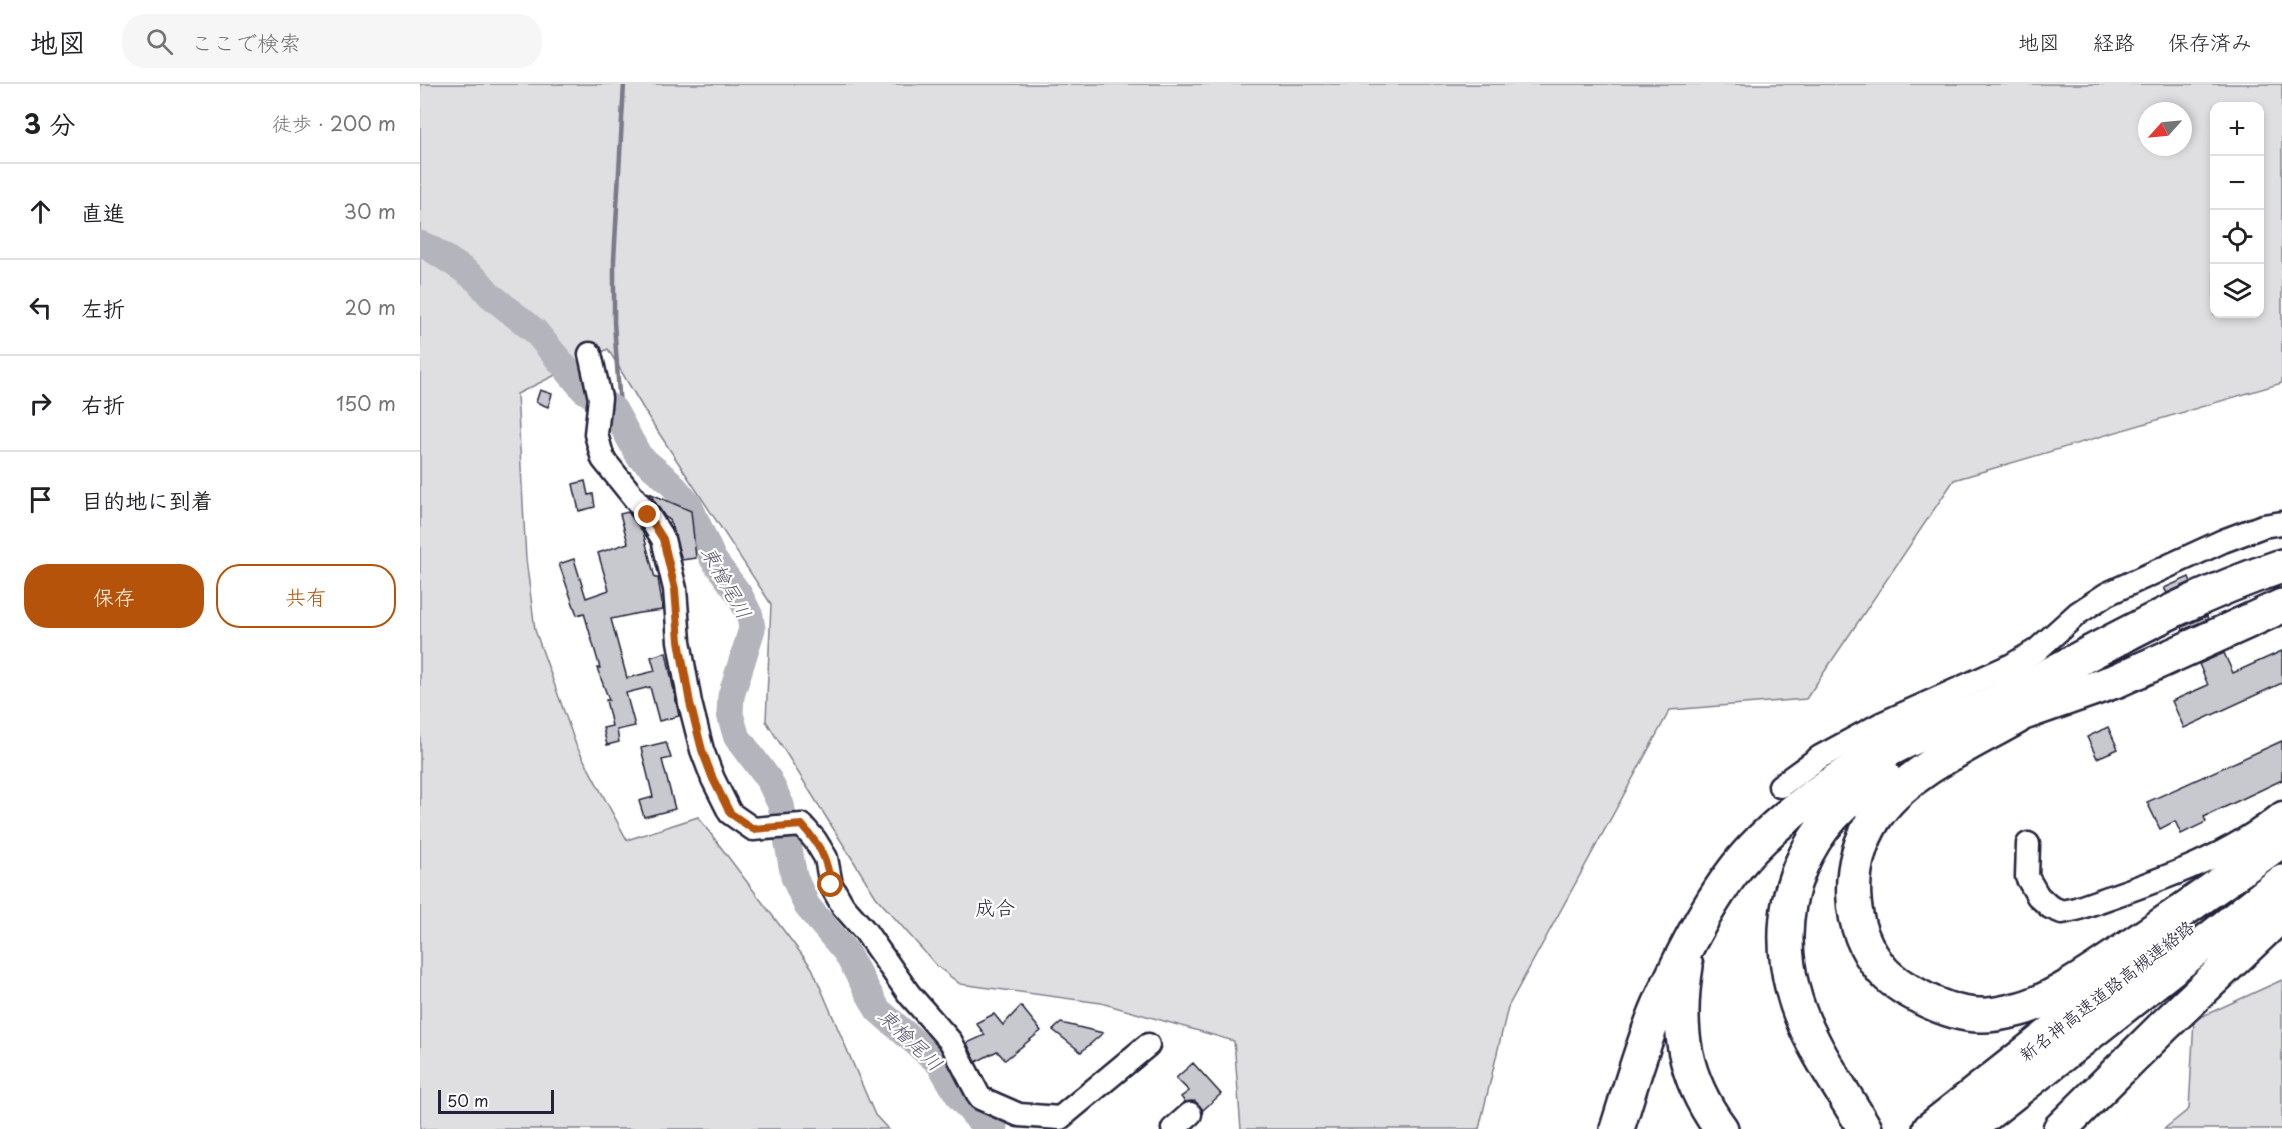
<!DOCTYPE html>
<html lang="ja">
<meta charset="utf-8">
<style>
body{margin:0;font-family:"Playpen Sans","Klee One",sans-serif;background:#f6f6f6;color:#202124}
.controls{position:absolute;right:18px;top:18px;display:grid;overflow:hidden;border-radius:12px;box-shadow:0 3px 9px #0003}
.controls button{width:54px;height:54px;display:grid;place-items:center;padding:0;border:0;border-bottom:2px solid #e0e0e0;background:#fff;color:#202124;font:30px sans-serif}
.compass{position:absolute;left:1718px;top:18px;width:54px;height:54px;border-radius:50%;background:#fff;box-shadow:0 3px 9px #0003;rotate:243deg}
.scale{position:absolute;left:18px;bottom:15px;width:116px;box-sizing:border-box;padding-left:6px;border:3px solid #22223b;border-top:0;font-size:16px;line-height:21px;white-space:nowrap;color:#22223b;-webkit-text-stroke:4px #fff;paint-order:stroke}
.stop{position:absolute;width:18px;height:18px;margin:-14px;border:4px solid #b45309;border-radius:50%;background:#fff}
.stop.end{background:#b45309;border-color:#fff;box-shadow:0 2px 6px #0008}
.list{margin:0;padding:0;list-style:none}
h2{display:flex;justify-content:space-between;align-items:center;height:78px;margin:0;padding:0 24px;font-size:26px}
h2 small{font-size:20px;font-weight:400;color:#757577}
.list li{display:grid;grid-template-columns:39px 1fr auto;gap:18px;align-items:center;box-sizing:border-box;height:96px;padding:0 24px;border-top:2px solid #e0e0e0}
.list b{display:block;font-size:22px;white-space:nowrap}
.list em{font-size:20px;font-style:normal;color:#757577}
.actions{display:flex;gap:12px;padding:18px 24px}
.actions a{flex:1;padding:14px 0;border:2px solid #b45309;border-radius:24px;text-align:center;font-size:21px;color:#b45309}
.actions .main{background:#b45309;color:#fff}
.icon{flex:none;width:33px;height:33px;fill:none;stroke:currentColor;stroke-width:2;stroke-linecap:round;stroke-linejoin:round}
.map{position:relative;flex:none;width:1862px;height:1045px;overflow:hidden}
header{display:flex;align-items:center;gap:36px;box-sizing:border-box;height:84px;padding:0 30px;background:#fff;border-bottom:2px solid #e0e0e0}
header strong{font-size:28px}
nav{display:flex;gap:33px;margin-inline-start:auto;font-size:21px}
.search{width:420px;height:54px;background:#f6f6f6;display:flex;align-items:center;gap:15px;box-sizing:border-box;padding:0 21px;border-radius:24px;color:#757577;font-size:22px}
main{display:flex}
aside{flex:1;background:#fff}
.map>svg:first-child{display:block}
.green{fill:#dfdfe2;stroke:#80808e;stroke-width:1.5;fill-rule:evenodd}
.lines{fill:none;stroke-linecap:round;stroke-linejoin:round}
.stream{stroke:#7a7a88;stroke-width:4.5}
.river{stroke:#b4b4bc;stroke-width:27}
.building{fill:#c8c8cf;stroke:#22223b;stroke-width:1.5}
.minor-casing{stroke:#22223b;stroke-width:27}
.highway-casing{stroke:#22223b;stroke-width:38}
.minor{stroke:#fff;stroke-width:22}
.highway{stroke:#fff;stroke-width:33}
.route{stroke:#b45309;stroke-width:8}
.labels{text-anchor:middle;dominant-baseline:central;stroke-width:4.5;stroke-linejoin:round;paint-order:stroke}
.street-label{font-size:18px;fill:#22223b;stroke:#fff}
.water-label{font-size:20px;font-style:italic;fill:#5c5c6f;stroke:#fff}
.neighbourhood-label{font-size:20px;fill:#22223b;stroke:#fff}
</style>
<header>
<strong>地図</strong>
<div class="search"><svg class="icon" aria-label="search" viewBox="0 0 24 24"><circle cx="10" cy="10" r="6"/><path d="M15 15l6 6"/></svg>ここで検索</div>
<nav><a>地図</a><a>経路</a><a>保存済み</a></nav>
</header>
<main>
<aside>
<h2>3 分<small>徒歩 · 200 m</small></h2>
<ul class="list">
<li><svg class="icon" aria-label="ahead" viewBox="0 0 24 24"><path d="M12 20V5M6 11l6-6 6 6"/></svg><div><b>直進</b></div><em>30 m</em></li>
<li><svg class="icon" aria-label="left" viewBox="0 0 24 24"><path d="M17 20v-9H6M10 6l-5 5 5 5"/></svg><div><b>左折</b></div><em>20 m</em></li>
<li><svg class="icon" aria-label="right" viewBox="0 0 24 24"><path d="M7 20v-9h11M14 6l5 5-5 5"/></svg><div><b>右折</b></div><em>150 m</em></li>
<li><svg class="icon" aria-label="arrive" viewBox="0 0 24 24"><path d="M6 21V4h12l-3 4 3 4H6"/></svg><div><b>目的地に到着</b></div></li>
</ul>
<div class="actions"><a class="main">保存</a><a>共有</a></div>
</aside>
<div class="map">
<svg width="1862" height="1045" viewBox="0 0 1862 1045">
<rect width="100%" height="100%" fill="#fff"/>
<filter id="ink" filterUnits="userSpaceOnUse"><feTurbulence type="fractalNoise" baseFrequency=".0167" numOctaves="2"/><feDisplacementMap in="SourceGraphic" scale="12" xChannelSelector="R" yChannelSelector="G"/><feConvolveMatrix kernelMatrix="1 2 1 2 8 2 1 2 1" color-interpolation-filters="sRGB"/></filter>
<g filter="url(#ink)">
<path class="green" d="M0,0H1862V299L1534,396L1386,615L1250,626L1088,923L1059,1045H821L814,957L681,919L540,900L517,882L456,813L346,637L351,520L229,334L188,265L97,310L106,475L115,546L156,661L207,756L278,733L392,884L455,1031L468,1045H0ZM1794,22H1840V230H1794ZM1727,27H1763V63H1727Z
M1862,896V1045H1744L1769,1025L1774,936Z"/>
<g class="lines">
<path class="stream" d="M201,339L194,238V176L204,0"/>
<path class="river" d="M0,160L10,164L44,186L58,197L70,211L115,247L163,305L194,326L219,372L250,398L269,421L293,475L319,510L330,532L332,545L311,612L310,630L316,651L349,696L361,721L374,793L387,822L426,868L458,926L519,979L540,1014L557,1034L574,1045"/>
</g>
<path class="building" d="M120,306L132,310L128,323L116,318Z
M165,397L168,411L173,410L175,423L159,427L153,400Z
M229,409L271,427L276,474L262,476L250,436L245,433Z
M208,428L223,448L235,494H238L243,526L219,529L191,535L207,594L235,587L231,573L246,568L259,632L239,637L230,603L206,609L215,642L197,646L199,658L187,661L183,644L192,642L186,616H189L177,584H180L164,529L157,531L139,480L154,475L166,514L189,506L178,469L208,459L200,430Z
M1769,493L1771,498L1747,509L1744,504Z
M1787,532L1788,535L1763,546L1762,543Z
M1862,567V599L1764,644L1752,617L1788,601L1779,580L1804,569L1813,589Z
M1688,643L1698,665L1677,674L1667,653Z
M1862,657V696L1784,733L1786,738L1761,750L1755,737L1740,745L1727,718Z
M246,658L251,674L242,676L255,725L224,733L219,717L233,713L221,664Z
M601,922L621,947L585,976L577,967L556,978L547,959L565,951L556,939L574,930L583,941Z
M641,939L683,949L661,968L633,946Z
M773,979L801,1010L783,1026L775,1017L765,1018L761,1013L769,1007L756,994Z"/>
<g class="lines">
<g class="minor-casing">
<path id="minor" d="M170,270L180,314L176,350L183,375L228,431L243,455L255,505L259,557L270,619L282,666L293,695L310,729L333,745L382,741L395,756L406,774L411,801L423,822L445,847L489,910L531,958L560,1014L599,1031L640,1034L728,961
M1360,702L1400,673L1463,639L1592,581L1617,566L1658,529L1687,510L1803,457L1843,442L1862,439
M1608,760L1607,793L1618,812L1630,823L1642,828L1656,825C1727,800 1803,778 1862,729
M753,1045L770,1030"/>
</g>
<g class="highway-casing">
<path id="highway" d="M1597,633C1551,660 1483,689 1454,735C1425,781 1426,844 1463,887C1474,899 1489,907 1504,915C1520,923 1541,931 1560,931C1572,932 1588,928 1600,925C1629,918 1674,887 1699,870C1754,833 1808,795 1862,756
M1575,639L1698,596L1862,522
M1266,882C1256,945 1263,993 1301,1045
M1197,1045C1210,1005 1223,957 1240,919C1262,870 1296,803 1332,765C1373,722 1425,688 1478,661C1518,641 1561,627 1600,606C1687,561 1768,513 1862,482
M1445,1045C1420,1002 1385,955 1373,907C1350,818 1385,738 1463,691
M1510,1045L1715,883
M1548,1045L1862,798
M1640,1045L1744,942L1862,830"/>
</g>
<use href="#minor" class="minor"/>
<use href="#highway" class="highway"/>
</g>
</g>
<g class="lines" filter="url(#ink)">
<path class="route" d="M228,431L243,455L255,505L259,557L270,619L282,666L293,695L310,729L333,745L382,741C401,763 406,772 411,801"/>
</g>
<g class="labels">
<g class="street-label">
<text transform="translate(1686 906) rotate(-38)">新名神高速道路高槻連絡路</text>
</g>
<g class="water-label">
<text transform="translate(307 498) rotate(61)">東檜尾川</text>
<text transform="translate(491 955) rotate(44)">東檜尾川</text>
</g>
<g class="neighbourhood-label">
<text x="575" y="823">成合</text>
</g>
</g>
</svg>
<div class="controls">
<button>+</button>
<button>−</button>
<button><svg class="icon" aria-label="locate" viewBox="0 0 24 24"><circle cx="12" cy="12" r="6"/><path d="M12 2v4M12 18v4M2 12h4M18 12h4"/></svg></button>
<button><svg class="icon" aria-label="layers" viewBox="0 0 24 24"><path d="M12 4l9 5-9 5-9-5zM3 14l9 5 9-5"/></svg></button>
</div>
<svg class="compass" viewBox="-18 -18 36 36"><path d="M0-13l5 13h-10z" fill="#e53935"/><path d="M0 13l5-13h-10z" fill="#757577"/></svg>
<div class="scale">50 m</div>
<div class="stop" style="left:411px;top:801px"></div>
<div class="stop end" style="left:228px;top:431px"></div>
</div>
</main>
